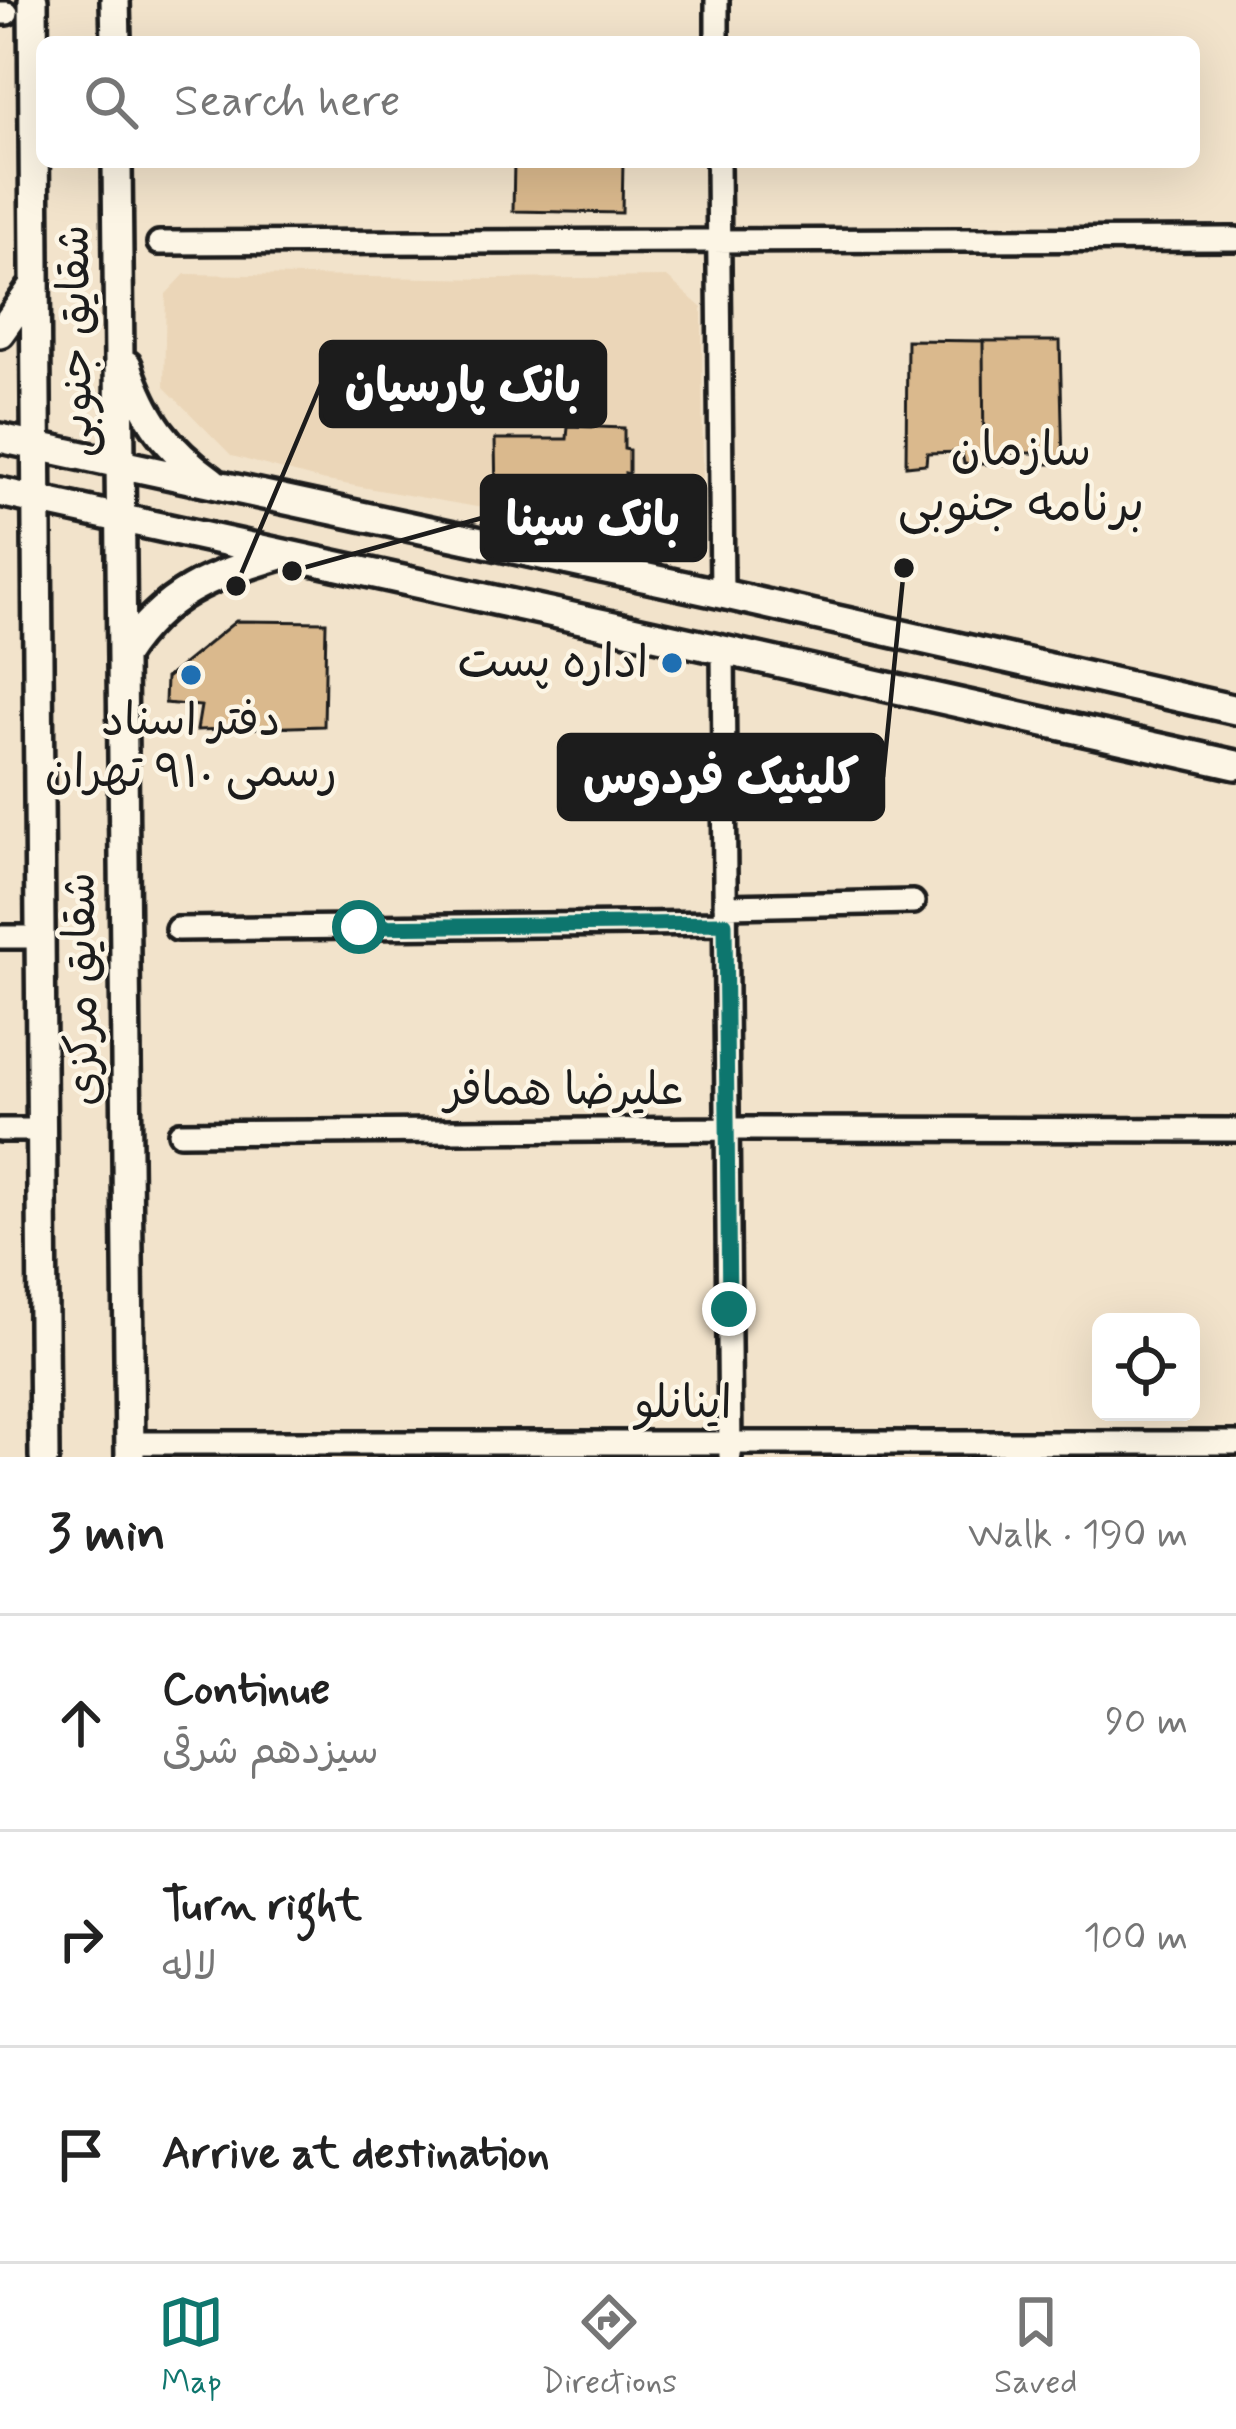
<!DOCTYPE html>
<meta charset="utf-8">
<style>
body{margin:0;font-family:Mynerve,"Playpen Sans Arabic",sans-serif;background:#f2f2f2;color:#222}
.controls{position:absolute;right:36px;bottom:36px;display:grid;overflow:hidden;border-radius:18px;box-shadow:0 12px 48px #0002}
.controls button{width:108px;height:108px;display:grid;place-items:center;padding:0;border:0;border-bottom:3px solid #e0e0e0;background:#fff;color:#222;font:60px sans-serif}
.stop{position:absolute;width:36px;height:36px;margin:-27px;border:9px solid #0f766e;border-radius:50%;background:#fff}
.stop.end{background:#0f766e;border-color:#fff;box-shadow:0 3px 12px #0008}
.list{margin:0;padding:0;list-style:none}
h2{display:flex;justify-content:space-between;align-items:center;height:156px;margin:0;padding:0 48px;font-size:51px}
h2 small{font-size:39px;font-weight:400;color:#767676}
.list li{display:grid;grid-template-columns:78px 1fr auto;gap:36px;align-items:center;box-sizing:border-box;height:216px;padding:0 48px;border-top:3px solid #e0e0e0}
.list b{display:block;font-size:45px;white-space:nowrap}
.list p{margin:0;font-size:39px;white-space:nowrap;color:#767676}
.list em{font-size:39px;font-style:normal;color:#767676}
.icon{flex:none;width:66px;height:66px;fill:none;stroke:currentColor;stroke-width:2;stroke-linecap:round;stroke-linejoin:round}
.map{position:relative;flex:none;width:1236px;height:1457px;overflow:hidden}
.search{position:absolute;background:#fff;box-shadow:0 12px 48px #0002;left:36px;right:36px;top:36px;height:132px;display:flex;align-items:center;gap:30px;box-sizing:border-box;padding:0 42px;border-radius:18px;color:#767676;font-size:45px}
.sheet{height:804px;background:#fff}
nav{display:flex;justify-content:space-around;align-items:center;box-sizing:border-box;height:168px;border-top:3px solid #e0e0e0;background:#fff;font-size:33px;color:#767676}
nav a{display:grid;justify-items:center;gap:6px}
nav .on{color:#0f766e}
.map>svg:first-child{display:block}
.built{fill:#ebd6b8}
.building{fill:#dab98d;stroke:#1c1c1c;stroke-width:3}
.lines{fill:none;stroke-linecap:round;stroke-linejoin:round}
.street-casing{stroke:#1c1c1c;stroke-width:30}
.secondary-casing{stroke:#1c1c1c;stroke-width:36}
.street{stroke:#fcf5e5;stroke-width:21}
.secondary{stroke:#fcf5e5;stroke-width:27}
.route{stroke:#0f766e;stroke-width:15}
.poi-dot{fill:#1f6fb2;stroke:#fcf5e5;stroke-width:4.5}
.labels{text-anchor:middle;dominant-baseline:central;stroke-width:9;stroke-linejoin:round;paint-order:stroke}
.street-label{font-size:45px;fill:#1c1c1c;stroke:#fcf5e5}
.poi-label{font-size:45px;fill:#1c1c1c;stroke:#fcf5e5;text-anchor:end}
.neighbourhood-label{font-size:48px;fill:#1c1c1c;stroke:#fcf5e5}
.leader{fill:none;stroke:#1c1c1c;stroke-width:4.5}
.callout-dot{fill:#1c1c1c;stroke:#fcf5e5;stroke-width:4.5}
.callout{fill:#1c1c1c;stroke:#1c1c1c;stroke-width:4.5}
.callout-label{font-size:48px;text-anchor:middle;font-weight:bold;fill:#fff}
</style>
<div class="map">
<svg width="1236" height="1457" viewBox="0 0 1236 1457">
<rect width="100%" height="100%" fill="#f2e3cb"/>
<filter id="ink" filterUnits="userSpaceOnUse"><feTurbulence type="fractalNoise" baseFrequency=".00833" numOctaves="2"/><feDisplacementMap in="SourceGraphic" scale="24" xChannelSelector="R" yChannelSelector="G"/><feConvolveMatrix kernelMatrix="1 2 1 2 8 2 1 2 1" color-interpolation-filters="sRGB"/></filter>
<g filter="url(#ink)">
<path class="built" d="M185,274L495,279L667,277L702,308L703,524L676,548L500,511L321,480L232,456L164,387L166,294Z"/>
<path class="building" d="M514,162H623L622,213L513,211Z
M907,340L983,341L984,464H964L962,452L927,453L926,464L906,466Z
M983,341H1060L1063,464H1039L1041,453H1006L1005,464H984Z
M568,426L624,428V449L629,450V474L625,473V498L496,497L495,439H567Z
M236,621L326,622L324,726L197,730L201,706L165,703L166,678Z"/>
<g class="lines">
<g class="street-casing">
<path id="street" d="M717,0V42
M0,13H7
M718,162L722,594
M159,243L1236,239
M723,650L730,1456
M725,906L913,902
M177,929L725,923
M0,937H40
M0,1130H42
M180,1133L727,1129L1236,1130
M130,1443H1236"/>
</g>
<g class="secondary-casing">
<path id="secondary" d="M33,0L44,1457
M115,0L116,42
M117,162L130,1457
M0,333L35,284
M127,365C145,419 166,448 212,481
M0,438L722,594L1236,710
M0,492L723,650L1236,765
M122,656C164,592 210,576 281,555"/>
</g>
<use href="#street" class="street"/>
<use href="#secondary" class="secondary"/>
</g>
</g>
<g class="lines" filter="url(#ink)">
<path class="route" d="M359,927L725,923L729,1309"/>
</g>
<g class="poi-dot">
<circle cx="672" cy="663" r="12"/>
<circle cx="191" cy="675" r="12"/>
</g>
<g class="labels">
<g class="street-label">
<text transform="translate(77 341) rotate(-91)">شقایق جنوبی</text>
<text transform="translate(83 989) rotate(-91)">شقایق مرکزی</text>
<text x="564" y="1091">علیرضا همافر</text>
<text x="683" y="1404">اینانلو</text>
</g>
<g class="poi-label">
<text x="648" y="663">اداره پست</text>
<text x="191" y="721" text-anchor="middle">دفتر اسناد<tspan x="191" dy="52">رسمی ۹۱۰ تهران</tspan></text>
</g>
<g class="neighbourhood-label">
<text x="1021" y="451">سازمان<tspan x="1021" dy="55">برنامه جنوبی</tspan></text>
</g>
</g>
<path class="leader" d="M236 586L321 384M292 571L482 518M904 568L883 777"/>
<g class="callout-dot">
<circle cx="236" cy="586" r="12"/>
<circle cx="292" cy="571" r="12"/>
<circle cx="904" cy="568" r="12"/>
</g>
<g class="callout">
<rect x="321" y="342" width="284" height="84" rx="12"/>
<rect x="482" y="476" width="223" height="84" rx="12"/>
<rect x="559" y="735" width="324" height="84" rx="12"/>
</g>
<g class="callout-label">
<text x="463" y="401">بانک پارسیان</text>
<text x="593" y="535">بانک سینا</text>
<text x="721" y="793">کلینیک فردوس</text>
</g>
</svg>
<div class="controls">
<button><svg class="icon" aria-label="locate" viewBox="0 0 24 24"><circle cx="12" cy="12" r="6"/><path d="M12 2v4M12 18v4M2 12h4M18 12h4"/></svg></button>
</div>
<div class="stop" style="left:359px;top:927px"></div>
<div class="stop end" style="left:729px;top:1309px"></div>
<div class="search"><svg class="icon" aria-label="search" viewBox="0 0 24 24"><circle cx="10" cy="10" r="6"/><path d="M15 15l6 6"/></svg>Search here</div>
</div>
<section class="sheet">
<h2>3 min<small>Walk · 190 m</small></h2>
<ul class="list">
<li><svg class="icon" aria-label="ahead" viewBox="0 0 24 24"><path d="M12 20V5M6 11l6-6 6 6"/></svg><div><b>Continue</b><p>سیزدهم شرقی</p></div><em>90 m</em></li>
<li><svg class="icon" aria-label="right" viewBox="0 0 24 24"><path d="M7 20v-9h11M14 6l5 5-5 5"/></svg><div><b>Turn right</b><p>لاله</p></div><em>100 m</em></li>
<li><svg class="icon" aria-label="arrive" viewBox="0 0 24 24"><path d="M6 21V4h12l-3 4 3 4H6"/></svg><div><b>Arrive at destination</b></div></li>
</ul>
</section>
<nav>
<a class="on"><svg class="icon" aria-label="map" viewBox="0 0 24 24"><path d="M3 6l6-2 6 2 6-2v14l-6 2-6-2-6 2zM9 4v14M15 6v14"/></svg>Map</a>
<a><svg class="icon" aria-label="directions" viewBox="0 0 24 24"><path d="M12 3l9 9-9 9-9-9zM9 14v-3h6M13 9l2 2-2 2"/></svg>Directions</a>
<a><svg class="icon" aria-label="saved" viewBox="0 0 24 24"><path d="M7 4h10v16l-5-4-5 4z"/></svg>Saved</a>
</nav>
